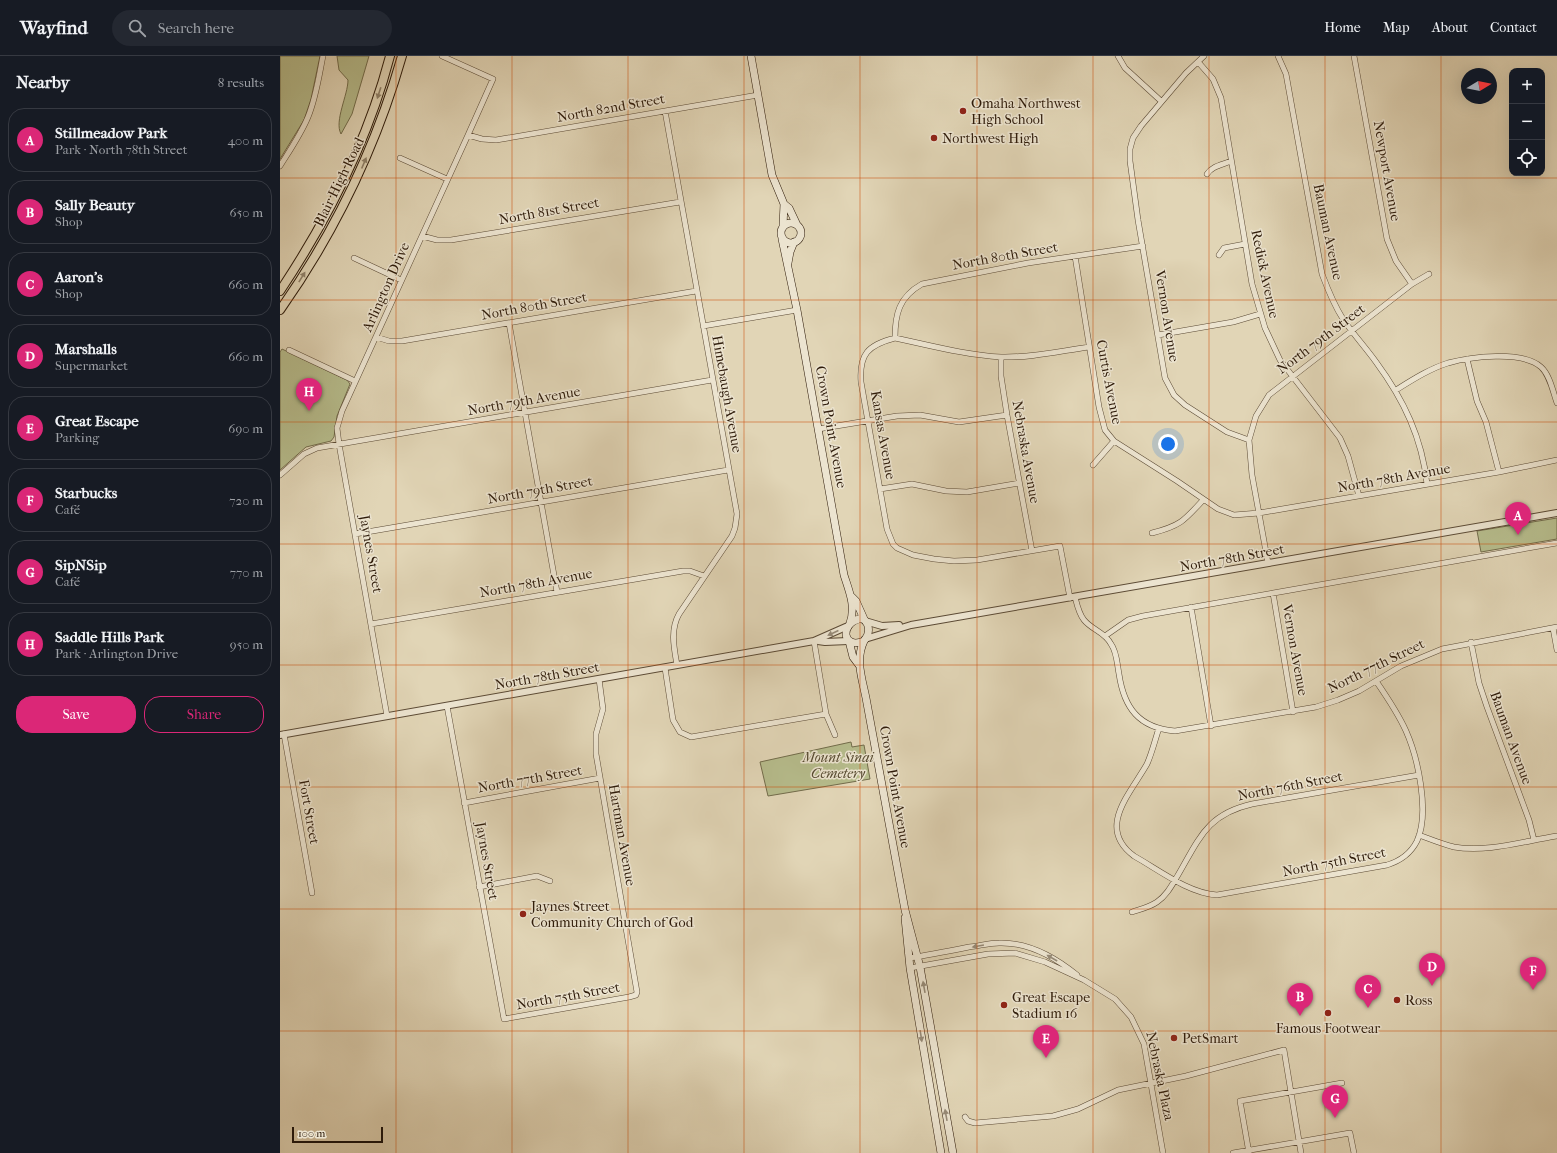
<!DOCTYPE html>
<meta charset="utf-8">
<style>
body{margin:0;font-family:"IM FELL French Canon",serif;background:#242831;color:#f1f3f6}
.controls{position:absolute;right:12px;top:12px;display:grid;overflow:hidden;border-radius:8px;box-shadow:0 4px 16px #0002}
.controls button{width:36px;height:36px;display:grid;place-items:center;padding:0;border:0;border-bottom:1px solid #363941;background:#171b24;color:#f1f3f6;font:20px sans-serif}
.compass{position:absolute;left:1181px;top:12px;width:36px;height:36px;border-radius:50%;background:#171b24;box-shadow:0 4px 16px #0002;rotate:80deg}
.scale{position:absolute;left:12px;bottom:10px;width:91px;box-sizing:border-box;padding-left:4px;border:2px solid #2e1b0a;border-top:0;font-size:11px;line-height:14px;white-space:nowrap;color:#2e1b0a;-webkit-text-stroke:3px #ece4d0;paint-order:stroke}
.you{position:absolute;left:888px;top:388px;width:14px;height:14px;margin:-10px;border:3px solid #fff;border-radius:50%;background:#1a73e8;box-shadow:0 0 0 6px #1a73e833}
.badge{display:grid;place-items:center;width:26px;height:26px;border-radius:50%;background:#db2777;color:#fff;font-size:13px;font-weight:700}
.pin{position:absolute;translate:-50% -33px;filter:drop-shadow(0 1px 2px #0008)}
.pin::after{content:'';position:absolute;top:21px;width:14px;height:12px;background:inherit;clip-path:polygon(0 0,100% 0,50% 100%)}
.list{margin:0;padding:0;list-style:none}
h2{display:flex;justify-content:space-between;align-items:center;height:52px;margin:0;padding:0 16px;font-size:17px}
h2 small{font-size:13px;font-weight:400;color:#9ea1a6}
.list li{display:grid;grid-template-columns:26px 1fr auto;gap:12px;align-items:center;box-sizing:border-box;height:64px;margin:0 8px 8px;padding:0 8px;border:1px solid #363941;border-radius:16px}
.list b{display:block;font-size:15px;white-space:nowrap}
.list p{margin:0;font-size:13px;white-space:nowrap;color:#9ea1a6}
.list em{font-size:13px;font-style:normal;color:#9ea1a6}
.actions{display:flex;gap:8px;padding:12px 16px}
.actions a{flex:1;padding:9px 0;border:1px solid #db2777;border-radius:16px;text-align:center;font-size:14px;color:#db2777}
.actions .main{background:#db2777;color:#fff}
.icon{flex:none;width:22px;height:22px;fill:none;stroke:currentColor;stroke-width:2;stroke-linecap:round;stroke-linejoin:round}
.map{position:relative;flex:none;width:1277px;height:1097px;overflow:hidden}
header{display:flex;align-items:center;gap:24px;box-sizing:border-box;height:56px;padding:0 20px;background:#171b24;border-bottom:1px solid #363941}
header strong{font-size:19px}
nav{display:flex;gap:22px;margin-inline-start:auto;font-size:14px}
.search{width:280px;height:36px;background:#242831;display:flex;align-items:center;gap:10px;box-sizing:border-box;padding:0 14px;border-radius:22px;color:#9ea1a6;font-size:15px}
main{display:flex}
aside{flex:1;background:#171b24}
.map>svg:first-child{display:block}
.green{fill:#b6bc8c;stroke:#726c4b}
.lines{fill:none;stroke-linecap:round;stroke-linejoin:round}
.minor-casing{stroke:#5b4a35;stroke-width:6}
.tertiary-casing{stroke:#5b4a35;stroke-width:8}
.secondary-casing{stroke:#2e1b0a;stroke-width:8}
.primary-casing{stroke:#2e1b0a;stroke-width:10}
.minor{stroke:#ece4d0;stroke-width:5}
.tertiary{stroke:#ece4d0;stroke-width:6}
.secondary{stroke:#ece4d0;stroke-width:7}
.primary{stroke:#e1d5b6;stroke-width:8}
.oneway{fill:#908169}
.oneway2{fill:#968a77}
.grid{fill:none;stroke:#cc500c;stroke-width:1;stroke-opacity:0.55}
.poi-dot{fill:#8f2418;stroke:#ece4d0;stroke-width:1.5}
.labels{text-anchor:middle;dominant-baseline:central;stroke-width:3;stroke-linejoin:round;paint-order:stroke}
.poi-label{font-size:14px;fill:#2e1b0a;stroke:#ece4d0;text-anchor:start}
.street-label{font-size:14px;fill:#2e1b0a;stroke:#ece4d0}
.park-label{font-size:14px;font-style:italic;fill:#574b31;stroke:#ece4d0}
</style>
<header>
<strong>Wayfind</strong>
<div class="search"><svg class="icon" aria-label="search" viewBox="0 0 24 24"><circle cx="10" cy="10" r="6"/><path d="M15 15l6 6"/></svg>Search here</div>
<nav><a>Home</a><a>Map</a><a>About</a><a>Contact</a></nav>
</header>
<main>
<aside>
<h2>Nearby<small>8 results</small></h2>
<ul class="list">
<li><span class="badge">A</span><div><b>Stillmeadow Park</b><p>Park · North 78th Street</p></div><em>400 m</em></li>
<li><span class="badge">B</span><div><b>Sally Beauty</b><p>Shop</p></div><em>650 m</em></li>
<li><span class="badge">C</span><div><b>Aaron's</b><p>Shop</p></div><em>660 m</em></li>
<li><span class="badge">D</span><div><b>Marshalls</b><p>Supermarket</p></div><em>660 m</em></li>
<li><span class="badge">E</span><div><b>Great Escape</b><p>Parking</p></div><em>690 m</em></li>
<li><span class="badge">F</span><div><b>Starbucks</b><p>Café</p></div><em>720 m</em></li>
<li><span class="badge">G</span><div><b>SipNSip</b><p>Café</p></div><em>770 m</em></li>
<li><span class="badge">H</span><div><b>Saddle Hills Park</b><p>Park · Arlington Drive</p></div><em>950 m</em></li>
</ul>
<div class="actions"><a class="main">Save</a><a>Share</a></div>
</aside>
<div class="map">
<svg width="1277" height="1097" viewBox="0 0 1277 1097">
<rect width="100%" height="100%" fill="#e1d5b6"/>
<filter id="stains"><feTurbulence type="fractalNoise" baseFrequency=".005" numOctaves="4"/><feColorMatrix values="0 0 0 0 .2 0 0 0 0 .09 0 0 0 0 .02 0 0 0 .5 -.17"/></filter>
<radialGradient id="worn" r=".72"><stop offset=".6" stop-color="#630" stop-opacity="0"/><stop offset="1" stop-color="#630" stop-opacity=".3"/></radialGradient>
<path class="green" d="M0,0H40L31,43L24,64L0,103Z
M57,0H89L72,58L61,78C54,65 68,39 68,24L59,14Z
M2,293L67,324L70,328L57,360L54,381L51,385L26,391L0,414V296Z
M1277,462V483L1201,496L1197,475Z
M571,686L572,691L584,689L590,723L488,740L480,706Z"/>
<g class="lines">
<g class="minor-casing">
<path id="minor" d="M838,0L845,12L881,45
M924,0L906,17L861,70L853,82L850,93V105L858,164L885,322L894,339L905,349L947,376L969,384L972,419L988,507
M998,0L1006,18L1042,218C1048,234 1054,249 1063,263C1073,278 1086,292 1096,306C1124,344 1142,382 1147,428
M1074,0L1107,183L1116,205L1132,228
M919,7L933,23L941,42L972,228L985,272L1000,304L1060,382L1068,400L1079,440
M385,55L457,458L455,472L452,480L399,558C390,574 394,592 397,609
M188,79L202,83L216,84L478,39
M120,102L167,123
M0,110C10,94 21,78 28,61C36,42 39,20 43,0
M927,118C932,110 942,109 951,105
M142,180L157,184H171L400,146
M939,199L944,192L965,188
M795,200L819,351L825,374L834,385L897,425L938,453L954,459L979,457L1219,416L1277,404
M74,202L121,224
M229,267L277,536
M423,270L517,254
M878,279L953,266L980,258
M96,281L109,285H122L416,235
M615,282C615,258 619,241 642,228L748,207L863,190
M9,294L75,325
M721,301V320L727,359L752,495
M1187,303L1197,345L1206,366L1219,416
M1116,334C1132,324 1149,313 1168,307C1190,301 1242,294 1261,311C1270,319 1273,336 1277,347
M538,373L617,360L640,359L679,366L727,359
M969,384L976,360L989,339L1132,228L1149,218
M813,409L834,385
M0,419L24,398L37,392L432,324
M600,433L632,428L666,435L687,436L739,427
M872,477C900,470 904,465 923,444
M75,478L448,414
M993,537L1013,656
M795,541C797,549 799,558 804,564C812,574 825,576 831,588C837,596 837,608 839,618C844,652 859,672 895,675L1036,651L1058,644L1079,635L1121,610L1162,593L1277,571
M790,542L780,490L697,504L674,505L654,503L633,499L617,492L613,488L607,473L581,326C579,298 588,289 615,282C649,289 685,299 721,301C750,302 780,295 809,291
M911,551L931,670
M91,568L403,515H410L424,520
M1273,572L1277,594
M825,580L848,564L863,560L1277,487
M534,585L546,658L555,679
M1191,586L1199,627L1207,651L1249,764L1254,784
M385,612L393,664L400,676L411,681L546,658
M167,650L224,963L349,941L356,939L357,936L316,698V678L323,653L319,623
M107,660L59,388L57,372L62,355L188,79L213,23L162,0
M879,672C875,684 872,697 867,708C850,738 816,772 854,800C879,814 908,837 937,839L1107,809C1120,805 1131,797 1137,785C1150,757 1138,702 1126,675C1118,657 1107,641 1096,625
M4,678L32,837
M184,747L320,722
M1139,779C1150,783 1162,788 1174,791C1207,797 1244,785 1277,780
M199,831L257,820L270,825
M852,856C861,853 870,851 877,846C887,839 892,829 898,819C919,783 927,758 972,748L1139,719
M629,902C649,899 669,895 689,891C699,890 709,887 719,887C748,886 775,901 797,919
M630,912L708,898L735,897L765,906L804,924L835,943L851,961L864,988L883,1097
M685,1061L688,1065L695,1067L773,1060L798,1053L838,1034L906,1020L1004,994L1021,1097
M953,1097L1070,1077L1074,1097
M969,1097L960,1045L1062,1027"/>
</g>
<g class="tertiary-casing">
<path id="tertiary" d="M585,565L602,570L619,569
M585,583L631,569L1277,457
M538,585L545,586L568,585
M0,679L534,585L568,570"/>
</g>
<g class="secondary-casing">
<path id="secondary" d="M471,0L492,119L504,148L503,170
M504,148L509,152L517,169
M501 177a10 10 0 1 1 20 0a10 10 0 1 1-20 0Z
M502,183L517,254L564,519C569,535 576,550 570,567
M508,207L510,196L514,186
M572,541L576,545L584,563
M579,563H584C590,570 590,578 584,585C562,594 560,568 579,563Z
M569,585L573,601L579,609
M584,585C575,604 582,622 586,642L625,854L640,911L673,1097
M625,862L630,912L661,1097"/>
</g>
<g class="primary-casing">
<path id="primary" d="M0,235C48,163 88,84 110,0
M0,254C55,176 96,91 122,0"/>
</g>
<use href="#minor" class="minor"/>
<use href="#tertiary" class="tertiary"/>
<use href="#secondary" class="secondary"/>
<use href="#primary" class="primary"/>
</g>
<defs><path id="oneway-solid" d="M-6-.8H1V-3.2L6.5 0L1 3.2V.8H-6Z"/></defs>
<g class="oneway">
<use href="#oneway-solid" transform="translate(99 37) rotate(108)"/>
<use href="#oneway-solid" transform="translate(84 107) rotate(-67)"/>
<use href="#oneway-solid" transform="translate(22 221) rotate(-58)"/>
</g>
<g class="oneway2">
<use href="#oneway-solid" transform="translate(553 577) rotate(155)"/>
<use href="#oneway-solid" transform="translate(698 890) rotate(170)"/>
<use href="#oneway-solid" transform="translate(772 902) rotate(-150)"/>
<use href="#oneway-solid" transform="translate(644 931) rotate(-100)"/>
<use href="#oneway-solid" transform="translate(641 980) rotate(81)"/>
<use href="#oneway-solid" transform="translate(666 1059) rotate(-100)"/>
</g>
<path class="grid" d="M116,0V1097M232,0V1097M348,0V1097M464,0V1097M580,0V1097M697,0V1097M813,0V1097M929,0V1097M1045,0V1097M1161,0V1097M0,122H1277M0,244H1277M0,366H1277M0,488H1277M0,609H1277M0,731H1277M0,853H1277M0,975H1277"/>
<g class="poi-dot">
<circle cx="683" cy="55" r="4"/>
<circle cx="654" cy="82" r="4"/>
<circle cx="243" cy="858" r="4"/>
<circle cx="1117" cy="944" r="4"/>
<circle cx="724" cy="949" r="4"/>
<circle cx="1048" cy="957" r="4"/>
<circle cx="894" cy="982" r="4"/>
</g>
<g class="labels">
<g class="poi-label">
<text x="691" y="47">Omaha Northwest<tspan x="691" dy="16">High School</tspan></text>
<text x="662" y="82">Northwest High</text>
<text x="251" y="850">Jaynes Street<tspan x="251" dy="16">Community Church of God</tspan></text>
<text x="732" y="941">Great Escape<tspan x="732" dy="16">Stadium 16</tspan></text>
<text x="1125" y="944">Ross</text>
<text x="1048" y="972" text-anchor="middle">Famous Footwear</text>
<text x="902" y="982">PetSmart</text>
</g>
<g class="street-label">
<text transform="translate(331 52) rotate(-10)">North 82nd Street</text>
<text transform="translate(1107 115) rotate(80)">Newport Avenue</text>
<text transform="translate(59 126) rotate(-64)">Blair High Road</text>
<text transform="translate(269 155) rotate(-10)">North 81st Street</text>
<text transform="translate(1048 176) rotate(78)">Bauman Avenue</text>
<text transform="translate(725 200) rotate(-10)">North 80th Street</text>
<text transform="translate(985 218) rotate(78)">Redick Avenue</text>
<text transform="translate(106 231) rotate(-66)">Arlington Drive</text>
<text transform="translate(254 250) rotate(-10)">North 80th Street</text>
<text transform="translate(887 260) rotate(81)">Vernon Avenue</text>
<text transform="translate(1041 283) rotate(-37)">North 79th Street</text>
<text transform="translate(829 326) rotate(79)">Curtis Avenue</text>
<text transform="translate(447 338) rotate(80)">Himebaugh Avenue</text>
<text transform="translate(244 345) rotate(-10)">North 79th Avenue</text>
<text transform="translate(551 371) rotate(80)">Crown Point Avenue</text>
<text transform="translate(603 379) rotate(80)">Kansas Avenue</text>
<text transform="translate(746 396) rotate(80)">Nebraska Avenue</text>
<text transform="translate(1114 422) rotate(-10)">North 78th Avenue</text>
<text transform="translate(260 434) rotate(-10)">North 79th Street</text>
<text transform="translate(91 498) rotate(80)">Jaynes Street</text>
<text transform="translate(952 502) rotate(-10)">North 78th Street</text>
<text transform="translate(256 527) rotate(-10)">North 78th Avenue</text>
<text transform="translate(1015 594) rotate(80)">Vernon Avenue</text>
<text transform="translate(1096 610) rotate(-26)">North 77th Street</text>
<text transform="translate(267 620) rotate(-10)">North 78th Street</text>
<text transform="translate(1231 682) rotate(70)">Bauman Avenue</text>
<text transform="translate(250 723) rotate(-10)">North 77th Street</text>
<text transform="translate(1010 730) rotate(-11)">North 76th Street</text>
<text transform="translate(615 731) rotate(80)">Crown Point Avenue</text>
<text transform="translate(29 756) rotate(80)">Fort Street</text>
<text transform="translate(342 779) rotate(80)">Hartman Avenue</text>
<text transform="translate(207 805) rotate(80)">Jaynes Street</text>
<text transform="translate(1054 806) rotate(-11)">North 75th Street</text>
<text transform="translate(288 940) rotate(-10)">North 75th Street</text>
<text transform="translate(880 1020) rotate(78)">Nebraska Plaza</text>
</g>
<g class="park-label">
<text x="558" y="701">Mount Sinai<tspan x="558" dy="16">Cemetery</tspan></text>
</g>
</g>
<rect width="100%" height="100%" filter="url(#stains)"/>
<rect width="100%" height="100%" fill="url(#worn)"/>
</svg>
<div class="controls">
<button>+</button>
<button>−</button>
<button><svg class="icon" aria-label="locate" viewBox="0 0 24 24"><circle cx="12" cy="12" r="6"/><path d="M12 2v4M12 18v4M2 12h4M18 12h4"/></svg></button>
</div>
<svg class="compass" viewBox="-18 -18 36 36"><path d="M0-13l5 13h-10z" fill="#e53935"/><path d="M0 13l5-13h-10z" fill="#9ea1a6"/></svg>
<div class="scale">100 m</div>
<div class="you"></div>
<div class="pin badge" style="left:1238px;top:479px">A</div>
<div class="pin badge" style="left:1020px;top:960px">B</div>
<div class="pin badge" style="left:1088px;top:952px">C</div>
<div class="pin badge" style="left:1152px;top:930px">D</div>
<div class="pin badge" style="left:766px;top:1002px">E</div>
<div class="pin badge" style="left:1253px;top:934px">F</div>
<div class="pin badge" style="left:1055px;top:1062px">G</div>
<div class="pin badge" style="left:29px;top:355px">H</div>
</div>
</main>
